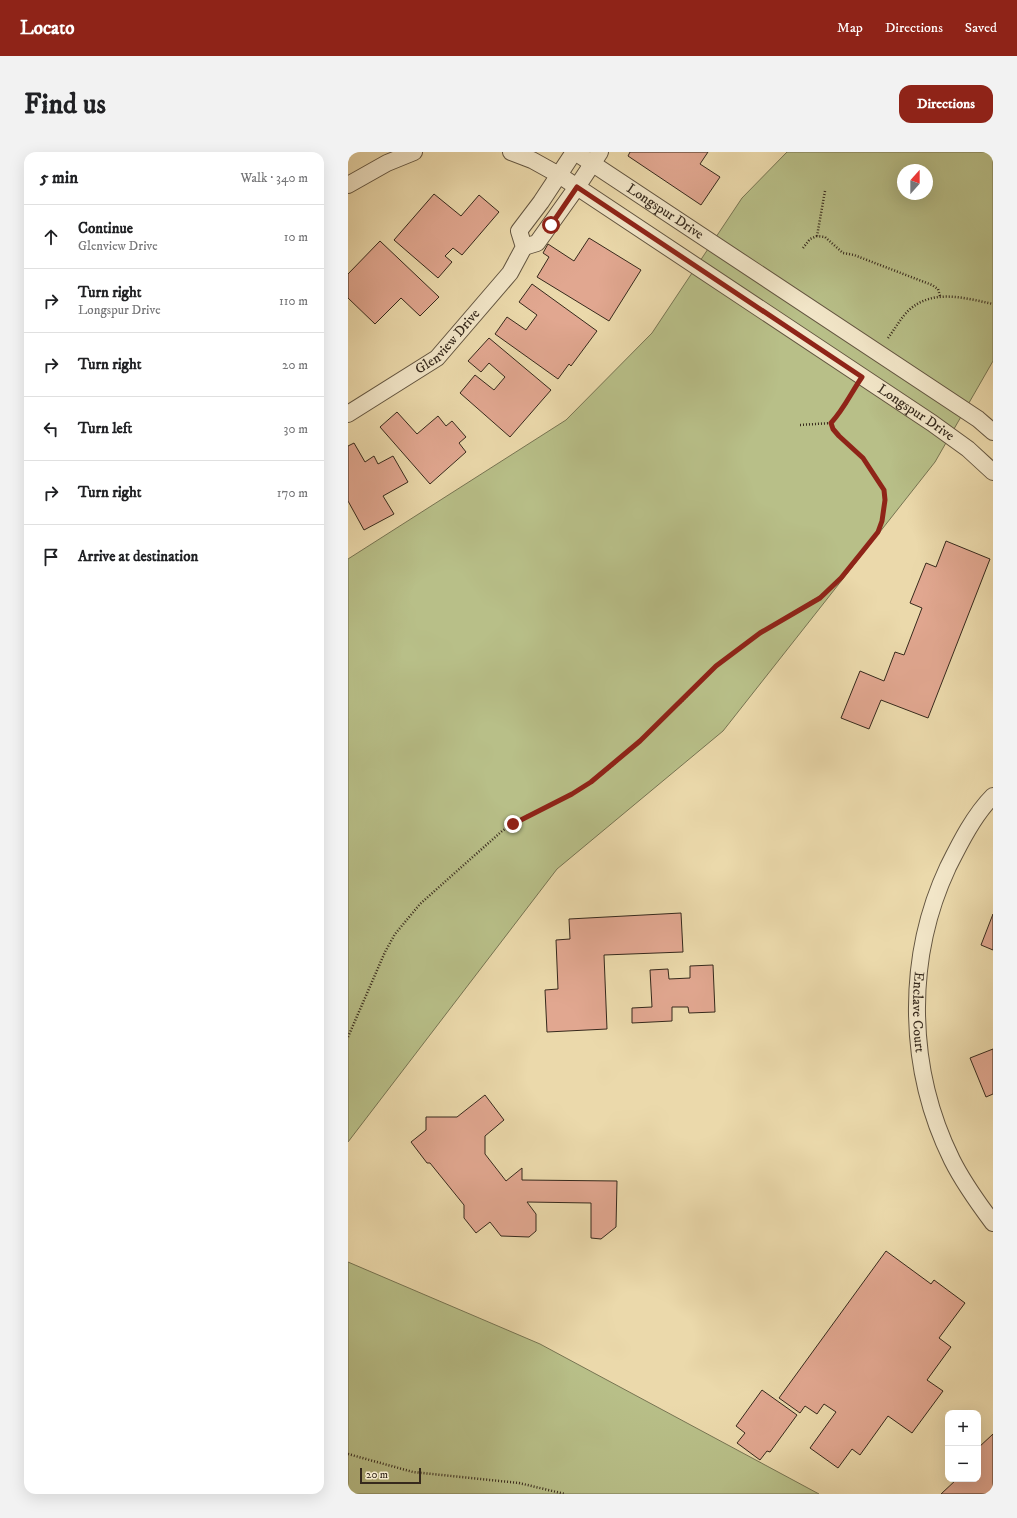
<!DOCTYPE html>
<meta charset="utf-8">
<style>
body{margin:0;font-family:"IM FELL DW Pica",serif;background:#f2f2f2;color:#202124}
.controls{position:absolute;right:12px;bottom:12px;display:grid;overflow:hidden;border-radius:8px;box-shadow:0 4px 16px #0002}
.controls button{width:36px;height:36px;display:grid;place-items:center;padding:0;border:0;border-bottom:1px solid #e0e0e0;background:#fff;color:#202124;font:20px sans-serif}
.compass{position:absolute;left:549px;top:12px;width:36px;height:36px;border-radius:50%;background:#fff;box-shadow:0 4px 16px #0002;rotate:21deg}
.scale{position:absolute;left:12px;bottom:10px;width:61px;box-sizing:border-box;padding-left:4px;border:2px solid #36291c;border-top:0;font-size:11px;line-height:14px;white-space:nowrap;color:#36291c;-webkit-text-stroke:3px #f2e6c8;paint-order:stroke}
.stop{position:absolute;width:12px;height:12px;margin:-9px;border:3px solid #8f2418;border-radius:50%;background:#fff}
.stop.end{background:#8f2418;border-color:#fff;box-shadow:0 1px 4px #0008}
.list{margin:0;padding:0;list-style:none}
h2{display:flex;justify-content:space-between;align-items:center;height:52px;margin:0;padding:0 16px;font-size:17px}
h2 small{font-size:13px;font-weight:400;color:#757577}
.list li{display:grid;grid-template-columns:26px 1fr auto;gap:12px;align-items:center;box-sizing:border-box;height:64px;padding:0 16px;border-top:1px solid #e0e0e0}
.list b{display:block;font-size:15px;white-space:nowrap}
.list p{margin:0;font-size:13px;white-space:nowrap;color:#757577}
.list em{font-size:13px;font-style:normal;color:#757577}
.icon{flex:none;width:22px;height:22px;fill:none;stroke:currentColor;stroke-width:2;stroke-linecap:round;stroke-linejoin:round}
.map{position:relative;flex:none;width:645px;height:1342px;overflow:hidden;border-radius:12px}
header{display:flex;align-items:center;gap:24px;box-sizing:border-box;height:56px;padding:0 20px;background:#8f2418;color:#fff}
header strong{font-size:19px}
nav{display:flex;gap:22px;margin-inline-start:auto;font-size:14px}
.intro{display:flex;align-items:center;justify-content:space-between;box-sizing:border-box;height:96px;padding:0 24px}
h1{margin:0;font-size:28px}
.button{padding:10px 18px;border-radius:12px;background:#8f2418;color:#fff;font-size:14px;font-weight:700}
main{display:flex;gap:24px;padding:0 24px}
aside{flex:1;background:#fff;border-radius:12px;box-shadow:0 4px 16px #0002}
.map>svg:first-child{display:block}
.green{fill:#b8bf88;stroke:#777452;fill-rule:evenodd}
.building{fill:#e1a790;stroke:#36291c}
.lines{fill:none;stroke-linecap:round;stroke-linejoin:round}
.minor-casing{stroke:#635540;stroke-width:18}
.path{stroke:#36291c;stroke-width:2.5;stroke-dasharray:1 2;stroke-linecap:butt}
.minor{stroke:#f2e6c8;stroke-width:16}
.route{stroke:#8f2418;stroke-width:5}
.labels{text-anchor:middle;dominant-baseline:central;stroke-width:3.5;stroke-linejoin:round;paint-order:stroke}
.street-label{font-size:14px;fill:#36291c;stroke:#f2e6c8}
</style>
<header>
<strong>Locato</strong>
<nav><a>Map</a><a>Directions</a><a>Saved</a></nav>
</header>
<div class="intro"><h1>Find us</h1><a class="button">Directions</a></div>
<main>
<aside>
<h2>5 min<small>Walk · 340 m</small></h2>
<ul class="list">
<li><svg class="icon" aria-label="ahead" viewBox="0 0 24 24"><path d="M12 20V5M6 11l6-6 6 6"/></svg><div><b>Continue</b><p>Glenview Drive</p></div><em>10 m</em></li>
<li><svg class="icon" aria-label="right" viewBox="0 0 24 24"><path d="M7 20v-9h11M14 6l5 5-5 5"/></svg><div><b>Turn right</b><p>Longspur Drive</p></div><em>110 m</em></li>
<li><svg class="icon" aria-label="right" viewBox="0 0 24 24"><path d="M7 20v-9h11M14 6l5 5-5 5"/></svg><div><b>Turn right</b></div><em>20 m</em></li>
<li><svg class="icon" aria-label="left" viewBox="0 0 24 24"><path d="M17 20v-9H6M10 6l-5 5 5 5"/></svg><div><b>Turn left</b></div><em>30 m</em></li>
<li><svg class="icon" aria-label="right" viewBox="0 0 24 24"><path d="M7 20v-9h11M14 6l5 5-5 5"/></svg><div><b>Turn right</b></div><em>170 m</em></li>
<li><svg class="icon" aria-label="arrive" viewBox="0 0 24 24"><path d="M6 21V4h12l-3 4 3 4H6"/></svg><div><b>Arrive at destination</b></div></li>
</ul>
</aside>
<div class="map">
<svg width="645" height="1342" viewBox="0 0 645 1342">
<rect width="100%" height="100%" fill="#ebd9ab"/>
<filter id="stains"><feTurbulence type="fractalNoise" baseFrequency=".005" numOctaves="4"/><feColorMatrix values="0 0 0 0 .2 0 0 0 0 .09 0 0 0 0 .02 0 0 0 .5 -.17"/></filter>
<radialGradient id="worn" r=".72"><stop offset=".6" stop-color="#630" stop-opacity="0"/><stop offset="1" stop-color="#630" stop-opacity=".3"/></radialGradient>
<path class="green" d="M439,0H645V209L587,310L375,579L209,717L0,990V407L218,268L304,181L394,46ZM555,18H579V42H555Z
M0,1110L192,1192L471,1342H0Z"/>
<path class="building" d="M282,0H360L352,12L372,25L353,53L280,4Z
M86,42L113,64L131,43L151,60L114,103L105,96L97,104L104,110L90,126L46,88Z
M241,86L293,118L261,169L189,125L201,105L195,101L200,92L226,109Z
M32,89L91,145L72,164L53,146L27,172L0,146V122Z
M184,132L249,179L223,214L221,212L210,227L147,182L159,165L178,178L189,163L171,150Z
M141,186L203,238L162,285L112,241L127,223L146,238L157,225L141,211L133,220L120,209Z
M49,260L69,282L90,264L98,274L104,269L118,285L111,291L118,300L82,332L32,275Z
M6,291L17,310L26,304L30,312L45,304L60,330L35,344L46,362L16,378L0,349V294Z
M598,389L642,407L580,566L533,548L521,577L493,566L512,519L536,529L547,500L556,503L574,456L562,451L578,411L588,415Z
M333,761L335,800L256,803L259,877L199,880L197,838L210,837L208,788L222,787L221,767Z
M645,762V798L633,793Z
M365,813L367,860L341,861L340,855H324V869L284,871V856L304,855L302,818L320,817L321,827L342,826V814Z
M645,897V942L638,945L622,906Z
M137,943L156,968L137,984V1002L158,1029L174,1016V1028L269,1029L268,1075L253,1087L243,1086V1051L179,1050L188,1062V1079L181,1085L153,1084L142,1070L128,1081L116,1066V1053L82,1011H79L63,990L78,978V965H109Z
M538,1099L583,1132L586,1128L617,1151L591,1186L603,1195L579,1228L595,1239L564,1281L540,1264L512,1303L504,1297L490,1316L462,1296L488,1260L476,1252L469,1262L457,1254L452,1261L431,1246Z
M414,1238L449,1263L422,1300L419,1299L412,1308L389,1291L397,1281L388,1274Z
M645,1282V1342H593L609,1327H630V1296Z"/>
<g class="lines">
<g class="minor-casing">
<g id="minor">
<path id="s1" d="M163,0L184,8L211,23L584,271L620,297L645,320"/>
<path id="s2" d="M227,0L630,267L645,280"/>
<path d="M0,33L39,11L66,0"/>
<path d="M176,95L189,91L229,35L252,0"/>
<path id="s3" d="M0,262L89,206L162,121L176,95L171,79L193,50L226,0"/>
<path id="s4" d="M645,644C626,663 612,691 600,715C557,807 559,917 604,1008C615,1030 630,1051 645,1071"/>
</g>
</g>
<path class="path" d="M477,39L469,84L477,85L495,101L506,103L584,133L590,137L592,144
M455,96L462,87L469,84
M540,186C547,177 552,167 560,159C584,136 617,146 645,152
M452,273L483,271
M0,885L37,800L47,782L72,752L154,679L177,665L224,642L243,630L264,614L334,549L368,514L412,481L472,445L493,426L514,400L530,380L534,369L537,348L536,338L515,306L491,284L485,277L483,271L498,252L504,240
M0,1302L65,1320L171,1331L217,1342"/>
<use href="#minor" class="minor"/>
</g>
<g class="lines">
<path class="route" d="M165,672L224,642L243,630L292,589L368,514L412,481L472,446L493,426L514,400L530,380L534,369L537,348L536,338L515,306L491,284L485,277L483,271C496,257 503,241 514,225L229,35L203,73"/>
</g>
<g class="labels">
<g class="street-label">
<text stroke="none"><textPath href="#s2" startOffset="108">Longspur Drive</textPath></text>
<text stroke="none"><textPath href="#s3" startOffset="124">Glenview Drive</textPath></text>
<text stroke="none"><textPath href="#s1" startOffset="482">Longspur Drive</textPath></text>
<text stroke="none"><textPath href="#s4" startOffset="234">Enclave Court</textPath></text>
</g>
</g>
<rect width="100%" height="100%" filter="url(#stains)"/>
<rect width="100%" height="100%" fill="url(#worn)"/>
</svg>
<div class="controls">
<button>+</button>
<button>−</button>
</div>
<svg class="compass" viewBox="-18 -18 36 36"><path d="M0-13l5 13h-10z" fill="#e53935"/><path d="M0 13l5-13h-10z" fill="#757577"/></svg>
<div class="scale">20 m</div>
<div class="stop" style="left:203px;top:73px"></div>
<div class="stop end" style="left:165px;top:672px"></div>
</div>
</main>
